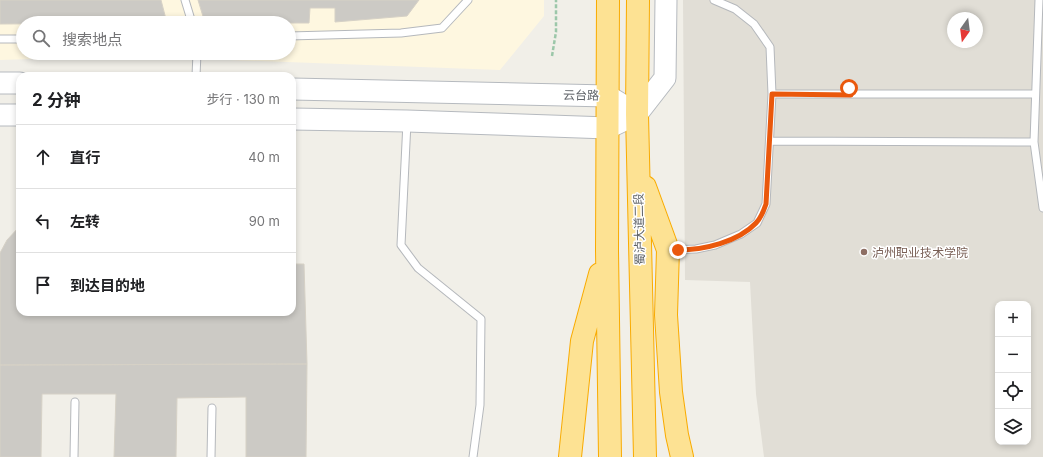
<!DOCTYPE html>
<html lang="zh">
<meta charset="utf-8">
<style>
body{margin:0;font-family:Inter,"Noto Sans SC",sans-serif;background:#f6f6f6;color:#202124}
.controls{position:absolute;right:12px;bottom:12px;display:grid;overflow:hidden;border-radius:8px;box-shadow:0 2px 6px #0003}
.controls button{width:36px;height:36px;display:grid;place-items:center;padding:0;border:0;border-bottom:1px solid #e0e0e0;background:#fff;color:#202124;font:20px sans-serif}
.compass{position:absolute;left:947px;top:12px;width:36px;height:36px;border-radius:50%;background:#fff;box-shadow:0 2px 6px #0003;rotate:194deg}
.stop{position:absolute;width:12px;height:12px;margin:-9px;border:3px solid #ea580c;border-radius:50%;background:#fff}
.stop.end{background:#ea580c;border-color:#fff;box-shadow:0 1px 4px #0008}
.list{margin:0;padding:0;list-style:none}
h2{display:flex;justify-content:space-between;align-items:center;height:52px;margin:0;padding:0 16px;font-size:17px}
h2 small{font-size:13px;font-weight:400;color:#757577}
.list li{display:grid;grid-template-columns:26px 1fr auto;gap:12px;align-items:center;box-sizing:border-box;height:64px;padding:0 16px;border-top:1px solid #e0e0e0}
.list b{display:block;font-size:15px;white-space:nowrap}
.list em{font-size:13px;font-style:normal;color:#757577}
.icon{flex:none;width:22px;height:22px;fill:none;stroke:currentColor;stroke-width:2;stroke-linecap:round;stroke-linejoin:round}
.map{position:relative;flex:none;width:1043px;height:457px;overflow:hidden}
.search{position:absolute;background:#fff;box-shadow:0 2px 6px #0003;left:16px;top:16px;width:280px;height:44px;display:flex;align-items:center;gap:10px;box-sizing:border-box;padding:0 14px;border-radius:22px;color:#757577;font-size:15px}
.panel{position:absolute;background:#fff;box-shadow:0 2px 6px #0003;left:16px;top:72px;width:280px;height:244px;border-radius:12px}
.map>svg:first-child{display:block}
.commercial{fill:#fef7e0;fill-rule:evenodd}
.education{fill:#e1ded6;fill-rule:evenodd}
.building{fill:#cccac5;stroke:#d6d1c6}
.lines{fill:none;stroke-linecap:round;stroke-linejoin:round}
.lane-casing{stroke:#b5b8bc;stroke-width:9}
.secondary-casing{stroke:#b6babf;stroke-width:23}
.highway-casing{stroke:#f9ab00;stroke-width:24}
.path{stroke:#9cc7a9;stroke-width:2.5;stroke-dasharray:4 2;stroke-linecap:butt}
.lane{stroke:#fff;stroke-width:7}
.secondary{stroke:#fff;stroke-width:21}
.highway{stroke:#fde293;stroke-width:22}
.route{stroke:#ea580c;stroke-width:5}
.education-dot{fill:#8d6e63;stroke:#fff;stroke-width:1.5}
.labels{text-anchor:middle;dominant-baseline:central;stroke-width:3;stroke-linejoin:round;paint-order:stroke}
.street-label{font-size:12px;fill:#5f6368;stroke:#fff}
.education-label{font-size:12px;fill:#785e54;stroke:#fff;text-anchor:start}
</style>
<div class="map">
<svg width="1043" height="457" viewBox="0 0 1043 457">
<rect width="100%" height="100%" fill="#f1efe8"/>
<path class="commercial" d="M0,0H544V16L500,70L125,56L0,60ZM23,23H289V53H23Z"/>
<path class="education" d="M683,0H1043V457H764L756,394L750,282L685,280ZM953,18H977V42H953ZM998,304H1028V442H998Z"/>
<path class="building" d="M0,0H161L167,23L0,24Z
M198,0H419L407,16L335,22V8H310L309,23H205Z
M20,226V312H292V264H304L307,364L0,365V253L7,240Z
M307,364L306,457H246V397L177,398L176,457H114L116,394H42L41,457H0V365Z"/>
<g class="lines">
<g class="lane-casing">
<path id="lane" d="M185,0L192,23
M1039,0L1034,142L1043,208
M289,36L401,33L442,28L468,0
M0,39H23
M196,76L197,53
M772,94H1035
M407,122L401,245L418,268L481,319L480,405L473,457
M770,141L1034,142
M670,250L696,249L715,245L741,234L757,223L766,204L772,94L770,47L754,24L735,9L714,0
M74,457L75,402
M211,457L212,408"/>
</g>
<g class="secondary-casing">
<path id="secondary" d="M0,83H20
M292,89L608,96L637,114
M0,115H20
M292,119L407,121L608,128L637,114L665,78L666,0"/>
</g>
<g class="highway-casing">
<path id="highway" d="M608,0L607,250L610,457
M638,0L637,114L645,457
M645,187L668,250L666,315L671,392L677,435L682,457
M570,457L582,341L600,274"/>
</g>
<path class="path" d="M552,56L556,32V0"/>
<use href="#lane" class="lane"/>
<use href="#secondary" class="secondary"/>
<use href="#highway" class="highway"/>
</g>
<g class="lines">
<path class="route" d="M678,250C704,250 738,242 756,223C761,218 764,210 766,204L772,94L851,95L849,88"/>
</g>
<circle class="education-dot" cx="864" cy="252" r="4"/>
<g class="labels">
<g class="street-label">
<text transform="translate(581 95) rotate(1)">云台路</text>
<text transform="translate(639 229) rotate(-91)">蜀泸大道二段</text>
</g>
<g class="education-label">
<text x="872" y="252">泸州职业技术学院</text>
</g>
</g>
</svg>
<div class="controls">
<button>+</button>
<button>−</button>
<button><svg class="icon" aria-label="locate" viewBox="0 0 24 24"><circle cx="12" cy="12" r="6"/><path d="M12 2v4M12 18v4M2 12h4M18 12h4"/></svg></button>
<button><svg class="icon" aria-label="layers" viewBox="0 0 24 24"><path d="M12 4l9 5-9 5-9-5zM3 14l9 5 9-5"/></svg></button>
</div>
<svg class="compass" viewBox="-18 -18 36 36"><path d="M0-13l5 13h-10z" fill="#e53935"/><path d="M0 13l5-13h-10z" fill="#757577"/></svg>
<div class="stop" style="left:849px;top:88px"></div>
<div class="stop end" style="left:678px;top:250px"></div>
<div class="search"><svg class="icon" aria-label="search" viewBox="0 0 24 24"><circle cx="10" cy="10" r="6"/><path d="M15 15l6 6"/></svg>搜索地点</div>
<section class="panel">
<h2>2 分钟<small>步行 · 130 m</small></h2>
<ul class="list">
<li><svg class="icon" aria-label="ahead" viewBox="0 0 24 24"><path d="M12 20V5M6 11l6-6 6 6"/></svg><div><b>直行</b></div><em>40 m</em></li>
<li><svg class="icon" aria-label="left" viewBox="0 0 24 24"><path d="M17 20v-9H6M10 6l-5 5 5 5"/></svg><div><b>左转</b></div><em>90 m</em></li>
<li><svg class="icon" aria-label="arrive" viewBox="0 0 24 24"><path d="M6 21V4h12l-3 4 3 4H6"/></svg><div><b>到达目的地</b></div></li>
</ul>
</section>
</div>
